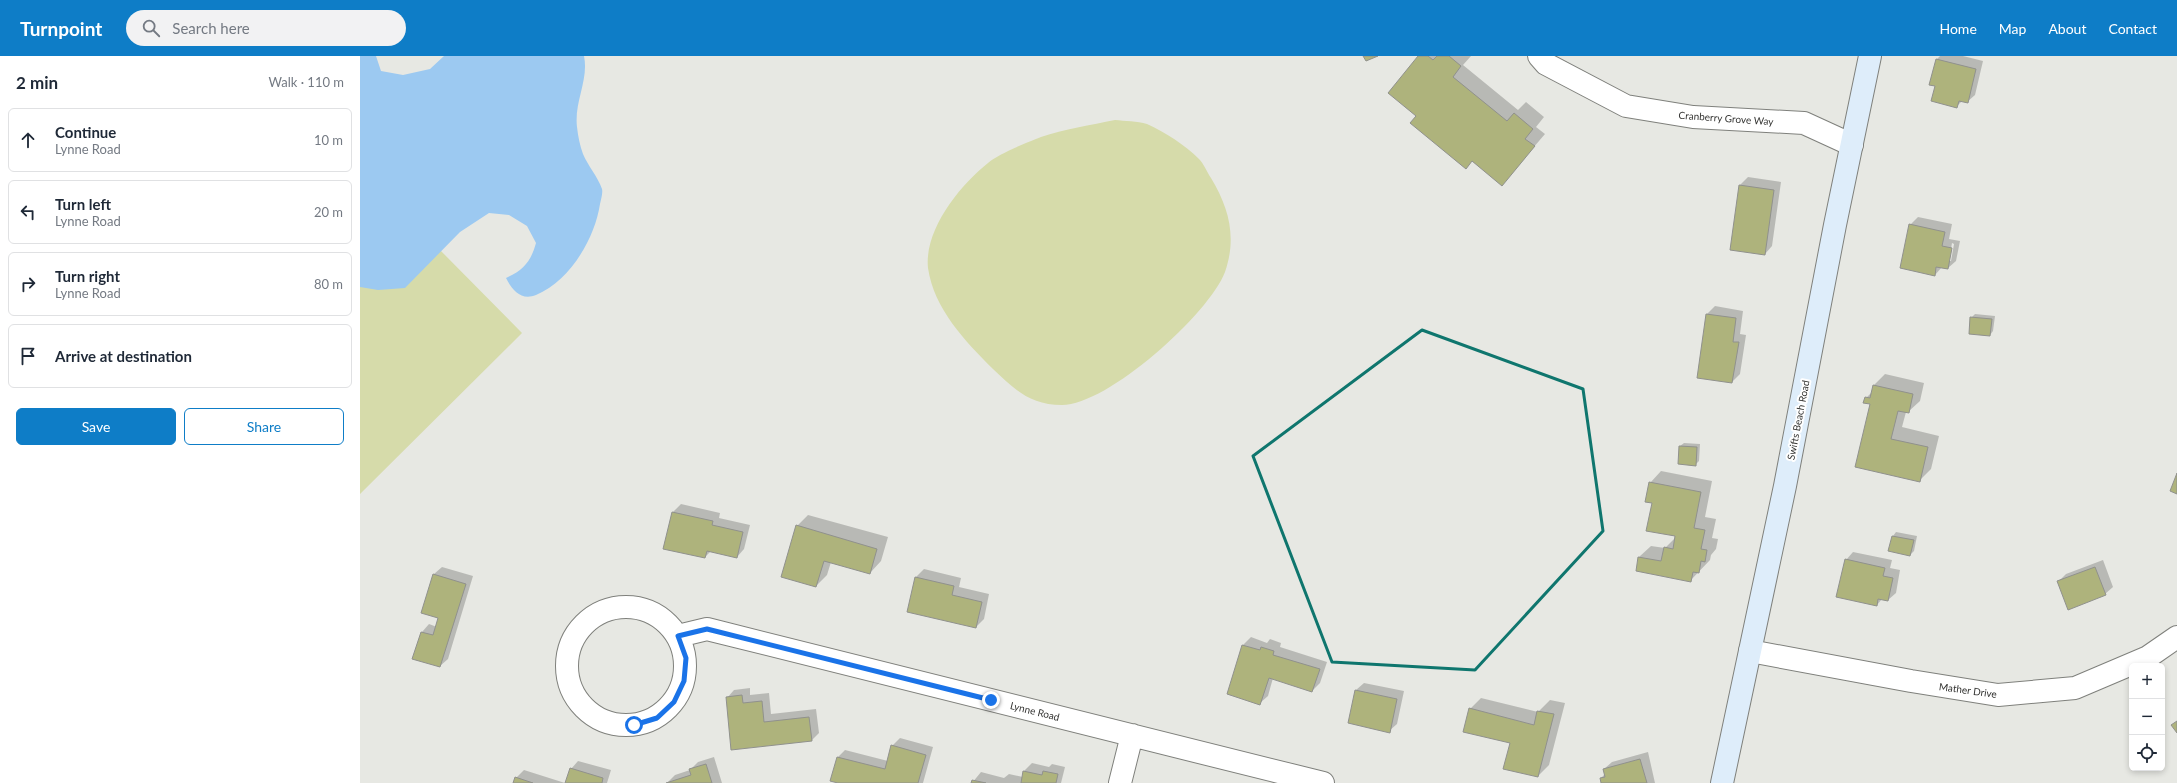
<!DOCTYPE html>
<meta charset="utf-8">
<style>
body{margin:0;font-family:Lato,sans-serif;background:#f2f2f3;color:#1f2937}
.controls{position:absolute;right:12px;bottom:12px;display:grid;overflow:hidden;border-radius:6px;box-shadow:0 2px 6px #0003}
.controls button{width:36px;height:36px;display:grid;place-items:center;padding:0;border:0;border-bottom:1px solid #e0e1e3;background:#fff;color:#1f2937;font:20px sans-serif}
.stop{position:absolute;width:12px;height:12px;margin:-9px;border:3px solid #1a73e8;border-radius:50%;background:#fff}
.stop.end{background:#1a73e8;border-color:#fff;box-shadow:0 1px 4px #0008}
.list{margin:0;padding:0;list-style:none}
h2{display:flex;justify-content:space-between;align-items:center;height:52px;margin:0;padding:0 16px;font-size:17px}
h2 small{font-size:13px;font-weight:400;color:#747a83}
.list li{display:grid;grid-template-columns:26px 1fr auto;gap:12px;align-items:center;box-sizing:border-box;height:64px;margin:0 8px 8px;padding:0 8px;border:1px solid #e0e1e3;border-radius:6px}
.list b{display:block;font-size:15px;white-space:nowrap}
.list p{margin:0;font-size:13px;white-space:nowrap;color:#747a83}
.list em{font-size:13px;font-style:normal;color:#747a83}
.actions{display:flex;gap:8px;padding:12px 16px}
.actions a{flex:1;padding:9px 0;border:1px solid #0e7dc7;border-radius:6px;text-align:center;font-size:14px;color:#0e7dc7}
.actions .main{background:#0e7dc7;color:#fff}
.icon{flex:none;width:22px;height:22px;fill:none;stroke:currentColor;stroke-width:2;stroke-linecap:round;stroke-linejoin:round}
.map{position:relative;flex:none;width:1817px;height:727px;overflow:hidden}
header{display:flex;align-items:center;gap:24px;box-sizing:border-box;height:56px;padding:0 20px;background:#0e7dc7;color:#fff}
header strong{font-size:19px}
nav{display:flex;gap:22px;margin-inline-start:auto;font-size:14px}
.search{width:280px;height:36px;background:#f2f2f3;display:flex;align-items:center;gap:10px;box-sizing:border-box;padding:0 14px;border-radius:22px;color:#747a83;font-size:15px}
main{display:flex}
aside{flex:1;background:#fff}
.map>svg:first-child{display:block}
.green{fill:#d6dbaa}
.water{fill:#9cc9f1}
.shadow{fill:#0003;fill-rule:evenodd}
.building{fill:#aeb37c;stroke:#90918d}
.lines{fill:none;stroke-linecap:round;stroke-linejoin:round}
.street-casing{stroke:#7f807c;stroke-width:24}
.secondary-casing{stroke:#7f807c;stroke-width:24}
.street{stroke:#fff;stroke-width:22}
.secondary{stroke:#deedfa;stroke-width:22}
.route{stroke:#1a73e8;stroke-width:5}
.marked{fill:none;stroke:#0f766e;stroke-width:3;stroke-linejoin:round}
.labels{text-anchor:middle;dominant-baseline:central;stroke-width:4;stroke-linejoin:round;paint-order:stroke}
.street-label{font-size:10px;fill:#343432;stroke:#fff}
</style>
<header>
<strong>Turnpoint</strong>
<div class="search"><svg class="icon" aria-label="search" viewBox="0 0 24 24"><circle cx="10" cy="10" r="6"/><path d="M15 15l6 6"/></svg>Search here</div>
<nav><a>Home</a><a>Map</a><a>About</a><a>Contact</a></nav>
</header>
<main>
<aside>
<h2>2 min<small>Walk · 110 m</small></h2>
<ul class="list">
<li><svg class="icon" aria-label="ahead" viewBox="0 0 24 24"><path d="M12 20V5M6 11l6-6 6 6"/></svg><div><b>Continue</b><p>Lynne Road</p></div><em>10 m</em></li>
<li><svg class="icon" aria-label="left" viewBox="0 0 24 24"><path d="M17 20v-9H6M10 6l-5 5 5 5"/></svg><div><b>Turn left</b><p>Lynne Road</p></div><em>20 m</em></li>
<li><svg class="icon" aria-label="right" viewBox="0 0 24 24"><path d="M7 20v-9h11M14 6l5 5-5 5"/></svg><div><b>Turn right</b><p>Lynne Road</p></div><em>80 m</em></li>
<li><svg class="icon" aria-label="arrive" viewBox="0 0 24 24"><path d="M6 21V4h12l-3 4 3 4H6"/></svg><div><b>Arrive at destination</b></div></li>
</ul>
<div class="actions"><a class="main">Save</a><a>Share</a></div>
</aside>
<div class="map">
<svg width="1817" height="727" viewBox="0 0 1817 727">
<rect width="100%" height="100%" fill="#e7e8e3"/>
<path class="green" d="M755,64C765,65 777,65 787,68C805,76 825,89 839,103C844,108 847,116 851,122C869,152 877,181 865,216C849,258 748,349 702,349C670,349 654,333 633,313C605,285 574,253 568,212C564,174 600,129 628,107C638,98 668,86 681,81C704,73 731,69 755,64Z
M0,113L162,277L0,438Z"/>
<path class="water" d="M0,0H16L21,15L43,19L70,13L84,0H224C229,24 214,46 217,71C218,80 220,90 223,98C228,110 238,121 242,133C243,137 241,143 240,148C235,182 210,225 176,239C161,245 152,234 146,222C164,214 171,205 176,187L167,170L149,159L129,157L100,176L45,232L18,234L0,231Z"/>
<path class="shadow" d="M1059,0H1111L1103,9L1158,54L1166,46L1184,61L1176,71L1185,78L1142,128L1057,60Z
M1580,0H1603L1623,5L1615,39L1607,46L1602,45L1597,50L1576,29L1570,28L1577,3Z
M1388,121L1421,126L1412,190L1405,198L1380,129Z
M1558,161L1592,168L1589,183L1600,185L1596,205L1588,212L1582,211L1575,219L1550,169ZM1592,187L1594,188L1591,205H1589Z
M1355,250L1383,255L1380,278L1386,279L1380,318L1372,326L1338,321L1347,258Z
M1615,258L1635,260L1633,275L1630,279L1611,262Z
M1525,318L1564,327L1560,345L1548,356H1546L1542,371L1579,380L1571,413L1559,425L1497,410L1511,348L1506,342L1513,335L1514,329Z
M1324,387L1340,388L1339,405L1335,409L1320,390Z
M1301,415L1352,425L1345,461L1356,463L1352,482L1358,483L1356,493L1351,499L1350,504L1330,525L1277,514L1279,501L1291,490L1305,492L1316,481L1293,446L1290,427Z
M321,448L360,457L359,462L390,469L384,493L377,501L351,495L345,501L304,492L313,456Z
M448,459L528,481L521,505L510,517L471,506L467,519L456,530L437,470Z
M1536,476L1557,480L1554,495L1550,499L1530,494L1533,480Z
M1493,496L1532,504L1530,512L1540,514L1536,537L1528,544L1522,543L1517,549L1486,504Z
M1743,504L1753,531L1745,538L1698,526L1706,518Z
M82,511L113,520L88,603L80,610L54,602L62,576L69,568L77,571L80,561L74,518Z
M564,513L601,522L599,531L629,538L624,563L616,571L548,555L556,521Z
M891,581L907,587L910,583L921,587L920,591L967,606L960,627L952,635L913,622L908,640L900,647L868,637L883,589Z
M1004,627L1044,635L1037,668L1029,675L996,634Z
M390,632V639L409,637L411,658L456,653L459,677L451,685L372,693L367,642L374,634Z
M1121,642L1178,656L1190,644L1205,647L1189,709L1178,720L1151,686L1110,653Z
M540,682L573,691L563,727H482L478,701L485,694L528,705L532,690Z
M1288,696L1295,727H1242L1241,722L1245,718L1244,713L1252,706Z
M354,701L362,727H307L315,719L330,714L338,706Z
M218,705L251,714L247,727H206L211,713Z
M672,707L689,711L692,708L705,711L701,727H612L621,716L644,722L649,718L663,721L664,715Z
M164,714L205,727H154L156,722Z"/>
<path class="building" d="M1003,0H1018L1006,5Z
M1058,0H1068L1073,4L1077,0H1089L1101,10L1093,21L1147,65L1154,57L1173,73L1165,83L1175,90L1142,130L1112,105L1106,113L1050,67L1056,60L1028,37Z
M1576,3L1616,13L1608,47L1599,45L1597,52L1571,45L1575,30L1569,29Z
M1379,129L1414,134L1405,199L1370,194Z
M1549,168L1585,176L1582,190L1592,192L1588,213L1576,211L1575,220L1540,212Z
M1346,258L1376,262L1373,286H1379L1372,327L1337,322Z
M1610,261L1632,263L1630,280L1609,278Z
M1513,329L1553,338L1549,357L1538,355L1531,383L1568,391L1560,426L1495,411L1510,348L1503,347L1505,341L1510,342Z
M1319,390L1337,391L1336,410L1318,408Z
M1817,417V438L1810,435Z
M1289,426L1341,436L1334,472L1345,474L1341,493L1347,494L1345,506L1341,505L1339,517L1333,516L1331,526L1276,515L1278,501L1301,505L1304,491L1313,493L1315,480L1286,475L1292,447L1285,446Z
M312,456L353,465L352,469L383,476L377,502L347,495L345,502L303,493Z
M436,469L517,493L510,518L464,505L456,531L421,521Z
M1532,480L1554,484L1550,500L1528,495Z
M1485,503L1525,512L1523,520L1533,522L1528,545L1518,543L1517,550L1476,541Z
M1735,511L1746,539L1708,554L1697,525Z
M73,518L106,528L80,611L52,603L61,576L73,579L78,562L61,557Z
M555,521L594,530L592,539L622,546L616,572L547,556Z
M882,589L900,594L901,591L914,595L913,599L960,613L952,636L909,622L900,649L867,638Z
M995,634L1037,643L1030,677L988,667Z
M382,639L383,647L402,645L404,666L449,661L452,685L371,694L366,641Z
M1109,652L1174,669L1177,655L1194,658L1178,721L1143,713L1150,687L1103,676Z
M1817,665V677L1811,669Z
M531,689L566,699L558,727H478L470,725L477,701L525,713Z
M1280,703L1287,727H1241L1240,722L1245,721L1243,713Z
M346,708L352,727H306L331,719L329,713Z
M210,712L243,722L242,727H205Z
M663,715L682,719L683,715L698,718L696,727H661Z
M155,721L173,727H153Z
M612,724L626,727H611Z"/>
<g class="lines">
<g class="street-casing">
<path id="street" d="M1179,0L1186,8L1266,50L1333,61L1444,67L1492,89
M207 610a59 59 0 1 1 118 0a59 59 0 1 1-118 0Z
M318,580L347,573L963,727
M1390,595L1551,625L1638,639L1715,632L1788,601L1817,581
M760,727L772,679"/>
</g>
<g class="secondary-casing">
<path id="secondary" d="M1362,727L1425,430L1475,169L1510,0"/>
</g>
<use href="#street" class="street"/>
<use href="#secondary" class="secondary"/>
</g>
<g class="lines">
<path class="route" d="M274,669L297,662L314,646L324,625L326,602L318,580L347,573L631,644"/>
</g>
<path class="marked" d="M1062,274L1223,333L1243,475L1115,614L972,606L893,400Z"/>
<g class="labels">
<g class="street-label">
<text transform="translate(1366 62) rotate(4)">Cranberry Grove Way</text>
<text transform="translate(1438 364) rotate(-79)">Swifts Beach Road</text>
<text transform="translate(1608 634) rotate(8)">Mather Drive</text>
<text transform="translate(675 655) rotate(14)">Lynne Road</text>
</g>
</g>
</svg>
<div class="controls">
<button>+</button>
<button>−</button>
<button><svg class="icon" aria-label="locate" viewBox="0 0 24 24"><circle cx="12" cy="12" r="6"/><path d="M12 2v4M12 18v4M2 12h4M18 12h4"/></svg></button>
</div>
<div class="stop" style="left:274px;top:669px"></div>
<div class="stop end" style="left:631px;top:644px"></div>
</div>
</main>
